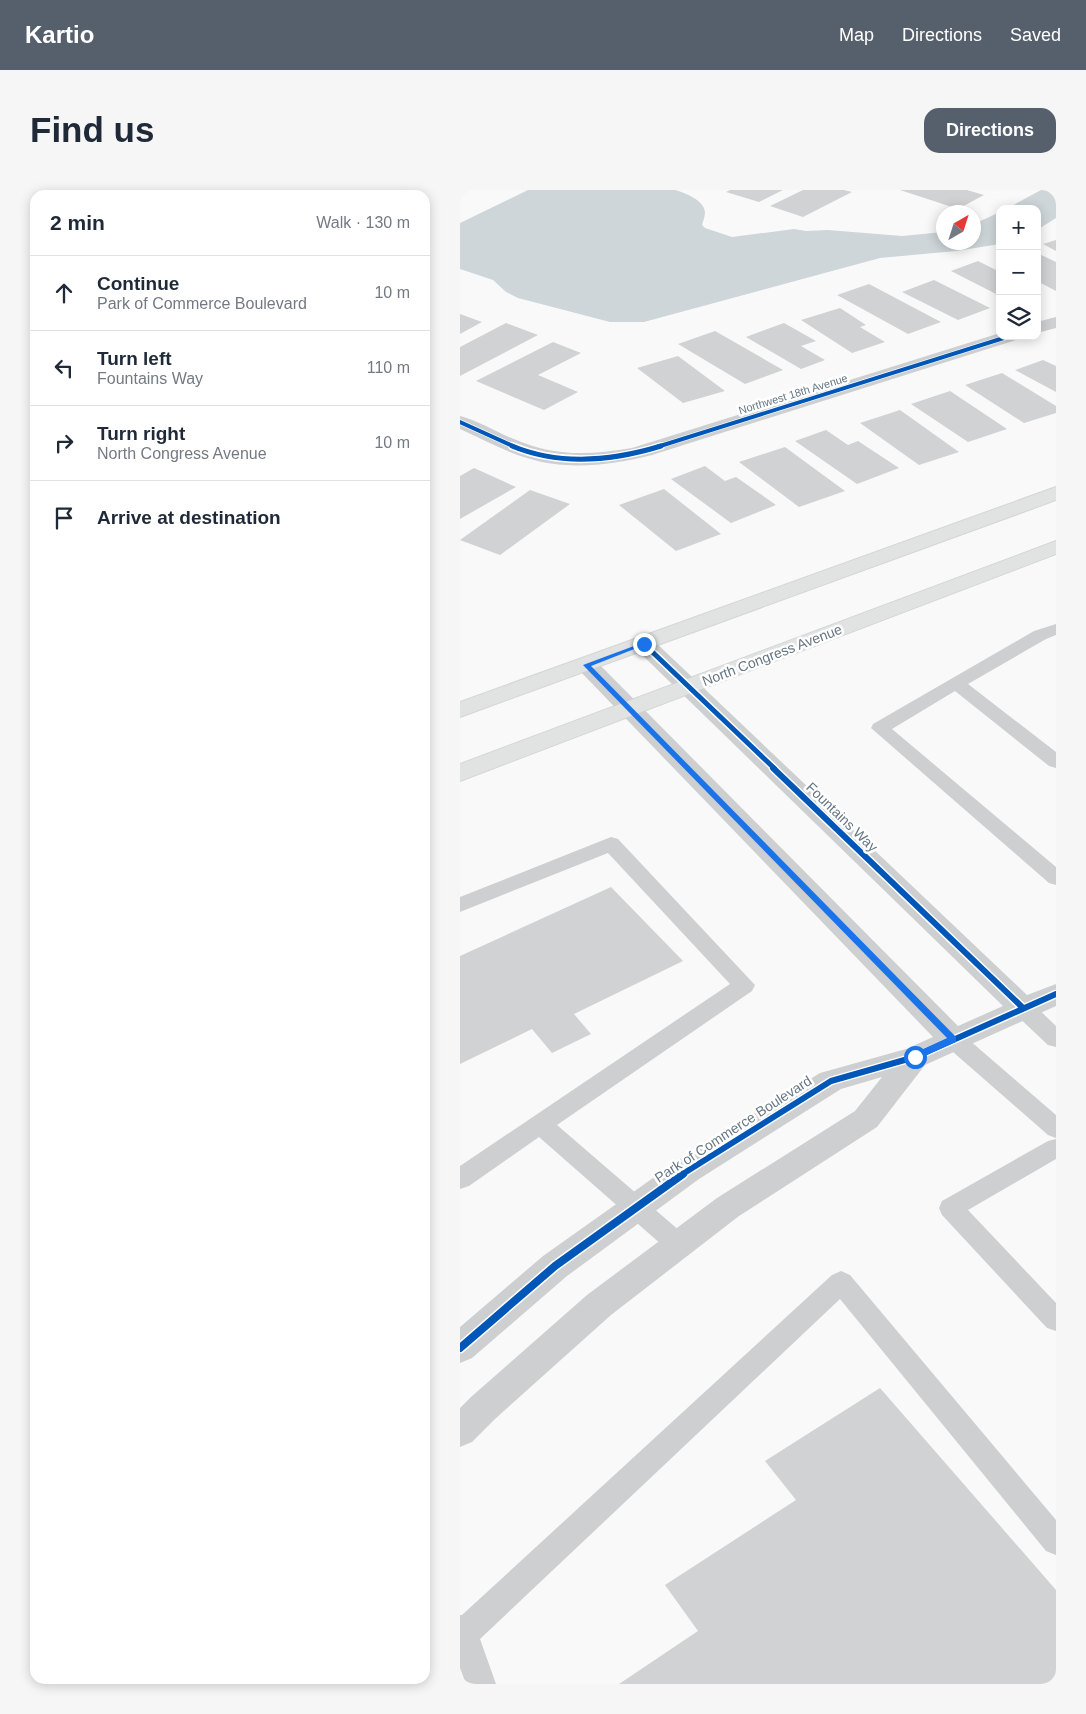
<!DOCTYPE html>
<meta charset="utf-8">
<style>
body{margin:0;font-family:Arial,sans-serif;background:#f6f6f7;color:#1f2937}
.controls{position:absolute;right:15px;top:15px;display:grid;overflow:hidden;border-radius:10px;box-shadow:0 2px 12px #0003}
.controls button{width:45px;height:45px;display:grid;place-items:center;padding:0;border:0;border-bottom:1px solid #e0e1e3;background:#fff;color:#1f2937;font:25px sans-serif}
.compass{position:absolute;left:476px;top:15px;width:45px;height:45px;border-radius:50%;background:#fff;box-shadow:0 2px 12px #0003;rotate:39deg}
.stop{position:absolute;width:15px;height:15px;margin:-11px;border:4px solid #1a73e8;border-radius:50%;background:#fff}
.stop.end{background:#1a73e8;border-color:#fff;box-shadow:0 1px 5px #0008}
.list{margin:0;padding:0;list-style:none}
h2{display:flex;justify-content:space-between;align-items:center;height:65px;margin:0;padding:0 20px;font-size:21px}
h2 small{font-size:16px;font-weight:400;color:#747a83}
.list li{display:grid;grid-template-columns:32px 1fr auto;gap:15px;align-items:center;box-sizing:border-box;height:75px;padding:0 20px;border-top:1px solid #e0e1e3}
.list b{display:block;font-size:19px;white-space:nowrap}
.list p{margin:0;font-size:16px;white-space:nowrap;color:#747a83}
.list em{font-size:16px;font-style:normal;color:#747a83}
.icon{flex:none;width:28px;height:28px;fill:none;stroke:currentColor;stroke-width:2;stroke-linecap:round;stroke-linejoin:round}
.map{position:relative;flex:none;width:596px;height:1494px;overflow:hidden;border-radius:15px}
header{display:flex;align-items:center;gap:30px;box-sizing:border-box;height:70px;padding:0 25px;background:#56606c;color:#fff}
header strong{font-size:24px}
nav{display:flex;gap:28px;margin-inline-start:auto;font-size:18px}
.intro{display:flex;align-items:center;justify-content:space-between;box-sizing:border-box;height:120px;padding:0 30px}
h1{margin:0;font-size:35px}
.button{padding:12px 22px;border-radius:15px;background:#56606c;color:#fff;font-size:18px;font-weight:700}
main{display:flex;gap:30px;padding:0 30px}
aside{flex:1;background:#fff;border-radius:15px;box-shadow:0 2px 12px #0003}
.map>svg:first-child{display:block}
.water{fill:#ced6d9}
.building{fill:#d0d2d3}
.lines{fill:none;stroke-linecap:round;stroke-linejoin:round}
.secondary-casing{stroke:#d5d6d7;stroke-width:2}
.service{fill:#cecfd0;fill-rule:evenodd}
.minor{fill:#cecfd0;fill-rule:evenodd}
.secondary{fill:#e1e2e2;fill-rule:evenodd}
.cycleway-far3-casing{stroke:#fff;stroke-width:5.5}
.cycleway-far2-casing{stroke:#fff;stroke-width:8}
.cycleway-far1-casing{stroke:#fff;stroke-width:9}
.cycleway-casing{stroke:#fff;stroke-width:11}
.cycleway-far3{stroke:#0057b8;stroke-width:4}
.cycleway-far2{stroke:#0057b8;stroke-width:5}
.cycleway-far1{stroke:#0057b8;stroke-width:6}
.cycleway{stroke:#0057b8;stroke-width:8}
.route{fill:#1a73e8}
.labels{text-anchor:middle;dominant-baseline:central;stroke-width:5;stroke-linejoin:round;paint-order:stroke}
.far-street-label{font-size:11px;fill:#657683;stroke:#fff}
.street-label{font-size:14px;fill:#657683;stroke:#fff}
</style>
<header>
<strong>Kartio</strong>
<nav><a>Map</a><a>Directions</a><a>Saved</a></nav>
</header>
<div class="intro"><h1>Find us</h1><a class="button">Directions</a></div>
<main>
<aside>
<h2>2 min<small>Walk · 130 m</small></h2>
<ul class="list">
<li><svg class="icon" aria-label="ahead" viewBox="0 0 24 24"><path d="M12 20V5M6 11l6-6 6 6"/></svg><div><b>Continue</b><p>Park of Commerce Boulevard</p></div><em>10 m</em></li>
<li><svg class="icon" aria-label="left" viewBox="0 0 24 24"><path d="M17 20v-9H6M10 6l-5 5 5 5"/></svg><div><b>Turn left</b><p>Fountains Way</p></div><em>110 m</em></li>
<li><svg class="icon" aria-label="right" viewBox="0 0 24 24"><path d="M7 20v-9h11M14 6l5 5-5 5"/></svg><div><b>Turn right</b><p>North Congress Avenue</p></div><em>10 m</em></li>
<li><svg class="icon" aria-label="arrive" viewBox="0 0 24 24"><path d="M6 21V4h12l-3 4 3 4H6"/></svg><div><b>Arrive at destination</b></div></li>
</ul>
</aside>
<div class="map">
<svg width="596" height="1494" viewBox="0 0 596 1494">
<rect width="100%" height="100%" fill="#f9f9f9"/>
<path class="water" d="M68,0H215C225,3 244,10 245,22C245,26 243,32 242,35L245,38L272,47L334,39L346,41L368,40L442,46L483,42V52H514V34L540,22V54L496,61L420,68L184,132H150L58,108L46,102L33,90L0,79V33Z
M581,0H596V28L577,40V19H546Z"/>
<path class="building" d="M270,0H323L299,12L266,2Z
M343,0H384L392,2L343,27L310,16Z
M440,0H507L524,5L498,19Z
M596,50V61L583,54Z
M577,63L596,72V101L577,91Z
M518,71L540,82V106L491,81Z
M474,90L530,118L498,130L442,102Z
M409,94L481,132L448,144L377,105Z
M380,118L406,135L400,137L425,152L392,163L341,130Z
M0,124L22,132L0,144Z
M46,133L78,145L0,186V157Z
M324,133L356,151L341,156L365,170L341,179L286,147Z
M255,141L323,180L285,194L218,154Z
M93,152L121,163L78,185L118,202L84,220L16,191Z
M218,166L265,201L223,213L177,178Z
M583,170L596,176V202L555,180Z
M542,183L596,216V223L564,233L505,195Z
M490,201L547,239L508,252L451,214Z
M440,220L499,262L459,275L400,233Z
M366,240L388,255L398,251L439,278L397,294L335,251Z
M325,257L385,301L339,317L279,272Z
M245,276L265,291L276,287L316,315L271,333L211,289Z
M14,278L56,297L0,329V286Z
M204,299L261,344L216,361L159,315Z
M70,300L110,314L40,365L0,350Z
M151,697L223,771L114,824L131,844L92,863L72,839L0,874V766Z
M420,1198L596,1400V1494H159L238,1441L205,1395L336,1310L305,1271Z"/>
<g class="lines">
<g class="secondary-casing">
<path id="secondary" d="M596,297V310L0,527V512Z
M596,351V364L0,591V574Z"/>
</g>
<path class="service" d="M596,434V445L586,449L508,494L596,562V578L589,576L495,501L432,539L596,677V695L589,693L411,538L413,534L574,441Z
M151,647L158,649L295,795L292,801L97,935L228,1048L232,1055L228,1062L219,1065L210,1062L79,947L9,996L0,999V976L270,794L148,663L0,722V707Z
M563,810L571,812L596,836V857L588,855L555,824L552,818L555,812Z
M493,841L501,843L596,925V948L588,945L485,855L482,849L485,843Z
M596,949V969L508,1020L596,1113V1141L587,1138L482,1025L479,1018L482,1011L588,951Z
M381,1081L390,1085L596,1330V1365L586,1361L380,1109L20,1449L36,1494H6L0,1478V1425H2L372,1085Z"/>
<path class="minor" d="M596,127V138L577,143V132Z
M540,143V146H559L556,150L192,265C151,275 108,281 67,268C44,261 22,249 0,239V226C19,231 36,242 54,249C95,267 129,265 172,258Z
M184,447L192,449L567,805L596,794V816L465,875L417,937L279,1026L151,1125L35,1229L12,1252L0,1257V1218L11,1207L127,1105L257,1008L395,921L422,887L381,899L239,989L107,1086L12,1168L0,1173V1137L83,1066L217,971L360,883L446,859L473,847L119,480L115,475L119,470L127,468L135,470L498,836L543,816L176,459L173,454L176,449Z"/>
<use href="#secondary" class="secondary"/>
<g class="cycleway-far3-casing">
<path id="cycleway-far3" d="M0,232L55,257
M197,257L550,146"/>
</g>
<g class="cycleway-far2-casing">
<path id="cycleway-far2" d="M52,256C100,276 152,271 201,256
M184,454L315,579"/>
</g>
<g class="cycleway-far1-casing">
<path id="cycleway-far1" d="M313,578L563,818
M221,985L371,891L455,867L596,804"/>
</g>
<g class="cycleway-casing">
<path id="cycleway" d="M0,1158L95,1076L223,984"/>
</g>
<use href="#cycleway-far3" class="cycleway-far3"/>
<use href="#cycleway-far2" class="cycleway-far2"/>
<use href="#cycleway-far1" class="cycleway-far1"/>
<use href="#cycleway" class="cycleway"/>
</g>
<path class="route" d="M182,453L187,454L131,476L496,847V852L458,869H452V864L487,848L123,475Z"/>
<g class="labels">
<g class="far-street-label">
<text transform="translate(333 204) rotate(-17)">Northwest 18th Avenue</text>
</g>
<g class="street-label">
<text transform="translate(312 465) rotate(-21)">North Congress Avenue</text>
<text transform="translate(382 627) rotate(44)">Fountains Way</text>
<text transform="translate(273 939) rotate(-33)">Park of Commerce Boulevard</text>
</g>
</g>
</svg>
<div class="controls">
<button>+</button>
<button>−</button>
<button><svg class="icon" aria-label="layers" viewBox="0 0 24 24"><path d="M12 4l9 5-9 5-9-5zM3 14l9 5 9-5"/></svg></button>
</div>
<svg class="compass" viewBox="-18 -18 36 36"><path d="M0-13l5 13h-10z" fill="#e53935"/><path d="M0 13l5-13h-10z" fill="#747a83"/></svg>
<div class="stop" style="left:455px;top:867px"></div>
<div class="stop end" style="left:184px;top:454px"></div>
</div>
</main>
